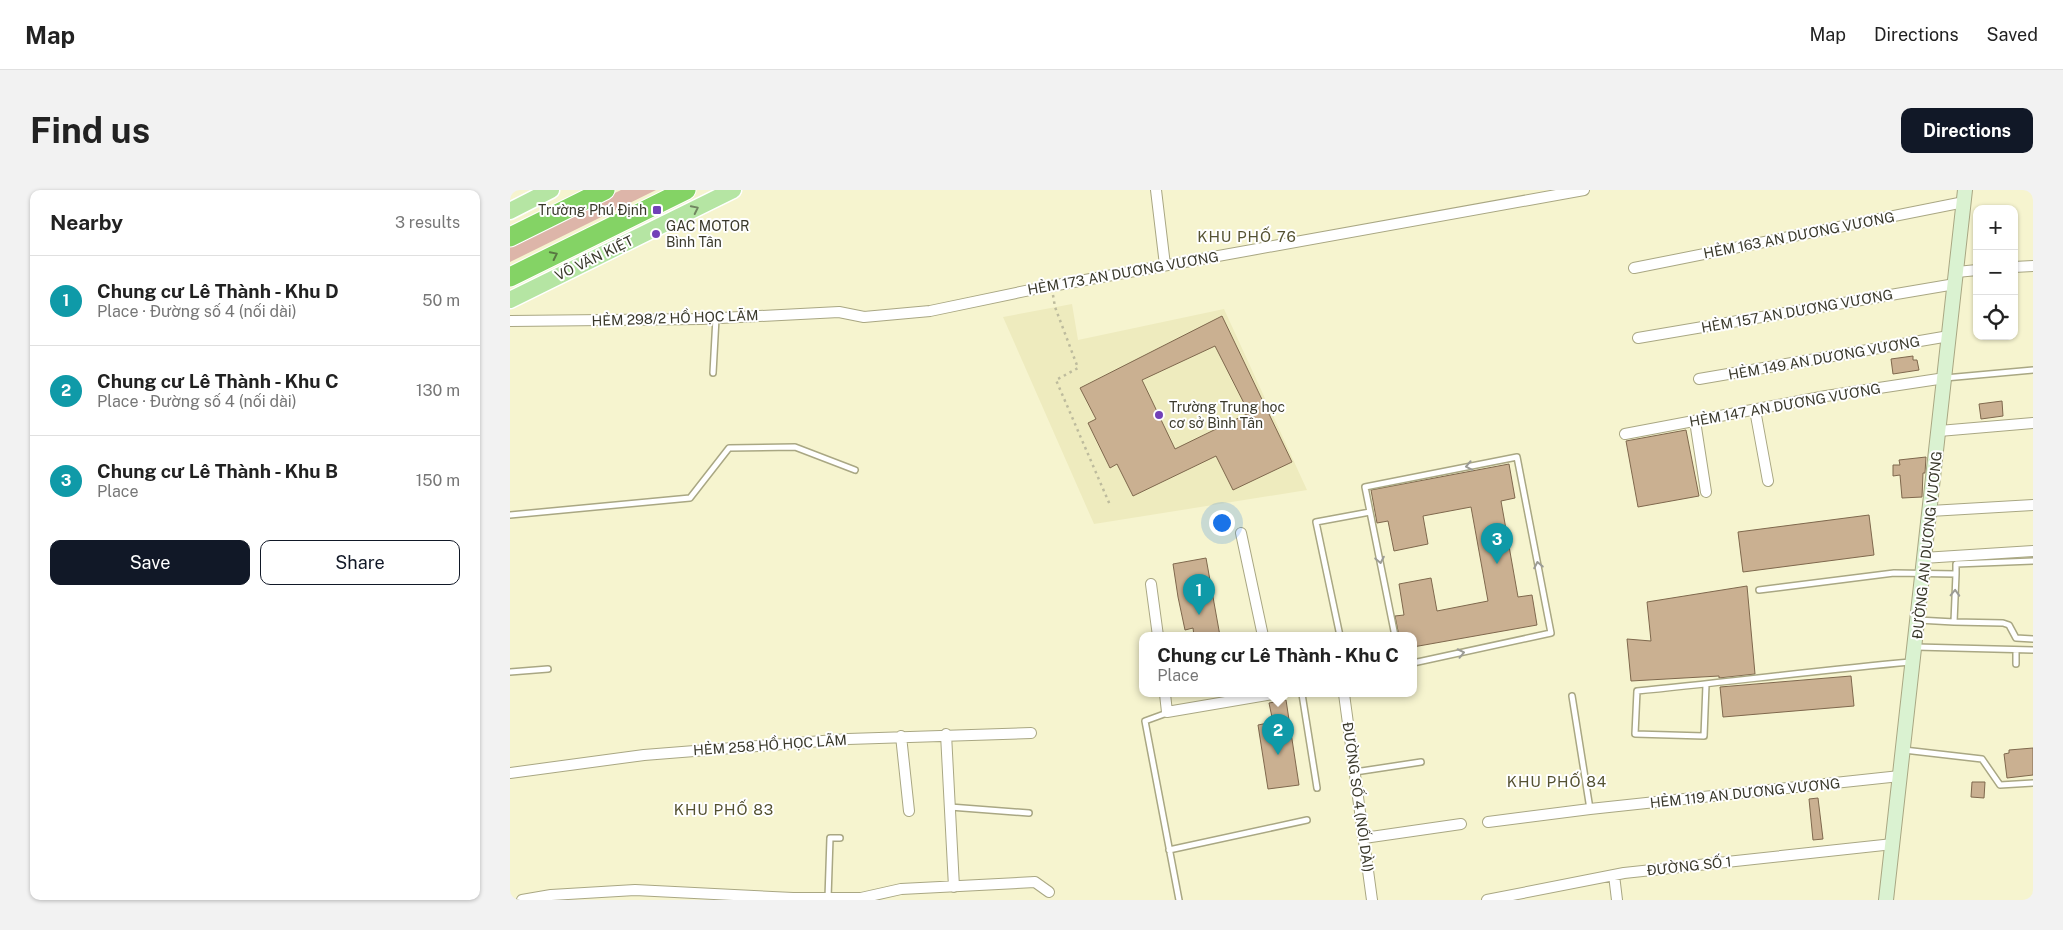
<!DOCTYPE html>
<meta charset="utf-8">
<style>
body{margin:0;font-family:"Public Sans",sans-serif;background:#f2f2f2;color:#222}
.controls{position:absolute;right:15px;top:15px;display:grid;overflow:hidden;border-radius:10px;box-shadow:0 1px 4px #0004}
.controls button{width:45px;height:45px;display:grid;place-items:center;padding:0;border:0;border-bottom:1px solid #e0e0e0;background:#fff;color:#222;font:25px sans-serif}
.you{position:absolute;left:711px;top:332px;width:18px;height:18px;margin:-12px;border:4px solid #fff;border-radius:50%;background:#1a73e8;box-shadow:0 0 0 8px #1a73e833}
.badge{display:grid;place-items:center;width:32px;height:32px;border-radius:50%;background:#111827;color:#fff;font-size:16px;font-weight:700}
.pin{position:absolute;translate:-50% -41px;filter:drop-shadow(0 1px 2px #0008)}
.pin::after{content:'';position:absolute;top:26px;width:18px;height:15px;background:inherit;clip-path:polygon(0 0,100% 0,50% 100%)}
.popup{position:absolute;left:629px;top:442px;width:278px;height:65px;box-sizing:border-box;display:grid;place-content:center;border-radius:10px;background:#fff;filter:drop-shadow(0 1px 4px #0005);font-size:16px;white-space:nowrap;color:#767676}
.popup b{font-size:19px;color:#222}
.popup::after{content:'';position:absolute;left:50%;top:100%;margin-left:-10px;border:10px solid transparent;border-top-color:#fff}
.list{margin:0;padding:0;list-style:none}
h2{display:flex;justify-content:space-between;align-items:center;height:65px;margin:0;padding:0 20px;font-size:21px}
h2 small{font-size:16px;font-weight:400;color:#767676}
.list li{display:grid;grid-template-columns:32px 1fr auto;gap:15px;align-items:center;box-sizing:border-box;height:90px;padding:0 20px;border-top:1px solid #e0e0e0}
.list b{display:block;font-size:19px;white-space:nowrap}
.list p{margin:0;font-size:16px;white-space:nowrap;color:#767676}
.list em{font-size:16px;font-style:normal;color:#767676}
.actions{display:flex;gap:10px;padding:15px 20px}
.actions a{flex:1;padding:11px 0;border:1px solid #111827;border-radius:10px;text-align:center;font-size:18px;color:#111827}
.actions .main{background:#111827;color:#fff}
.icon{flex:none;width:28px;height:28px;fill:none;stroke:currentColor;stroke-width:2;stroke-linecap:round;stroke-linejoin:round}
.map{position:relative;flex:none;width:1523px;height:710px;overflow:hidden;border-radius:10px}
header{display:flex;align-items:center;gap:30px;box-sizing:border-box;height:70px;padding:0 25px;background:#fff;border-bottom:1px solid #e0e0e0}
header strong{font-size:24px}
nav{display:flex;gap:28px;margin-inline-start:auto;font-size:18px}
.intro{display:flex;align-items:center;justify-content:space-between;box-sizing:border-box;height:120px;padding:0 30px}
h1{margin:0;font-size:35px}
.button{padding:12px 22px;border-radius:10px;background:#111827;color:#fff;font-size:18px;font-weight:700}
main{display:flex;gap:30px;padding:0 30px}
aside{flex:1;background:#fff;border-radius:10px;box-shadow:0 1px 4px #0004}
.map>svg:first-child{display:block}
.built{fill:#eeebbe}
.grass{fill:#ddb5a9}
.building{fill:#cab091;stroke:#7f684d;fill-rule:evenodd}
.lines{fill:none;stroke-linecap:round;stroke-linejoin:round}
.lane-casing{stroke:#a9a783;stroke-width:8}
.street-casing{stroke:#a9a783;stroke-width:12}
.secondary-casing{stroke:#a9a783;stroke-width:16}
.primary-casing{stroke:#fff;stroke-width:19}
.highway-casing{stroke:#fff;stroke-width:21}
.path{stroke:#bdbb9d;stroke-width:2.5;stroke-dasharray:2.5 4;stroke-linecap:butt}
.lane{stroke:#fff;stroke-width:5}
.street{stroke:#fff;stroke-width:10}
.secondary{stroke:#daf2d1;stroke-width:14}
.primary{stroke:#b5e5a3;stroke-width:16}
.highway{stroke:#84d365;stroke-width:19}
.oneway{stroke:#718661}
.oneway2{stroke:#587742}
.oneway3{stroke:#9c9c95}
.poi-dot{fill:#7241b8;stroke:#fff;stroke-width:2}
.labels{text-anchor:middle;dominant-baseline:central;stroke-width:4;stroke-linejoin:round;paint-order:stroke}
.poi-label{font-size:14px;fill:#3a392b;stroke:#fff;text-anchor:start}
.street-label{font-size:14px;fill:#3a392b;stroke:#fff}
.neighbourhood-label{font-size:15px;letter-spacing:1px;fill:#545131;stroke:#fff}
</style>
<header>
<strong>Map</strong>
<nav><a>Map</a><a>Directions</a><a>Saved</a></nav>
</header>
<div class="intro"><h1>Find us</h1><a class="button">Directions</a></div>
<main>
<aside>
<h2>Nearby<small>3 results</small></h2>
<ul class="list">
<li><span class="badge" style="background:#0f9aa8">1</span><div><b>Chung cư Lê Thành - Khu D</b><p>Place · Đường số 4 (nối dài)</p></div><em>50 m</em></li>
<li><span class="badge" style="background:#0f9aa8">2</span><div><b>Chung cư Lê Thành - Khu C</b><p>Place · Đường số 4 (nối dài)</p></div><em>130 m</em></li>
<li><span class="badge" style="background:#0f9aa8">3</span><div><b>Chung cư Lê Thành - Khu B</b><p>Place</p></div><em>150 m</em></li>
</ul>
<div class="actions"><a class="main">Save</a><a>Share</a></div>
</aside>
<div class="map">
<svg width="1523" height="710" viewBox="0 0 1523 710">
<rect width="100%" height="100%" fill="#f6f4cf"/>
<path class="built" d="M562,114L568,150L714,119L797,300L584,334L493,127Z"/>
<path class="grass" d="M111,0H146L0,72V55Z"/>
<path class="building" d="M712,126L782,272L723,300L706,266L623,306L607,274L600,278L578,233L586,229L570,198ZM705,156L739,223L665,259L632,190Z
M1403,166V170H1407L1409,180L1383,184L1381,169Z
M1492,211L1493,226L1471,229L1469,214Z
M1176,240L1189,306L1128,317L1116,251Z
M1416,267L1415,283H1413L1412,307L1392,308L1390,285L1383,286V275H1390L1389,270Z
M999,274L1005,308L991,311L1008,407L1022,405L1027,435L903,457V446H889L885,426L894,425L889,394L921,388L927,421L978,411L961,317L913,326L918,354L884,361L878,331L867,333L861,300Z
M1359,325L1364,365L1233,382L1228,342Z
M696,368L710,446H684L683,438L675,440L668,407L663,374Z
M1237,396L1245,484L1209,488V486L1121,491L1117,449L1141,451L1137,412Z
M1341,486L1344,516L1213,527L1210,497Z
M776,510L789,595L758,599L748,535L763,532L759,513Z
M1523,558V585L1497,588L1494,564L1499,563V560Z
M1462,592H1475L1474,608L1461,607Z
M1308,608L1313,649L1303,650L1299,609Z"/>
<g class="lines">
<g class="lane-casing">
<path id="lane" d="M203,183L206,128
M1435,188L1523,180
M0,325L180,308L219,258L285,257L345,280
M1446,384V374L1523,371
M1249,400L1384,383L1446,384L1444,432L1408,430
M1444,432L1493,433L1499,435L1506,448L1523,449
M830,446L806,332L860,322
M885,446L855,297L1007,267L1041,443L903,473
M1406,457L1523,460
M1506,460V474
M0,482L38,479
M1196,495L1194,546L1125,544L1127,501C1218,492 1310,480 1401,472
M792,504L807,598
M1062,506L1080,619
M657,523L635,531L669,710
M1394,560L1472,569L1490,595L1523,593
M845,582L911,572
M440,617L519,623
M659,660L797,630
M318,708L320,648H330"/>
</g>
<g class="street-casing">
<path id="street" d="M646,0L655,75
M1504,77L1523,76
M1124,78L1454,12
M1447,82L1467,80
M0,131L191,129L329,122L354,127L420,121L525,99L1074,0
M1128,148L1445,94
M1189,189L1439,146
M1245,220L1258,291
M1185,231L1196,302
M1429,241L1523,233
M1115,244L1316,206L1435,188
M1420,321L1523,315
M731,343L753,446
M1413,368L1523,361
M641,394L648,446
M655,504L657,522L763,504
M834,504L862,710
M436,544L444,697
M391,546L399,621
M0,583L134,565L338,549L521,543
M978,632L1080,619L1390,586
M854,648L951,634
M1104,685L1107,710
M12,710L41,705L125,700L283,708H351L391,699L525,692L539,702
M977,710L1114,683L1383,654"/>
</g>
<g class="secondary-casing">
<path id="secondary" d="M1376,710L1455,0"/>
</g>
<g class="primary-casing">
<path id="primary" d="M0,21L41,0
M0,110L223,0"/>
</g>
<g class="highway-casing">
<path id="highway" d="M0,47L95,0
M0,87L176,0"/>
</g>
<path class="path" d="M543,105L545,117L568,178L546,190L600,315"/>
<use href="#lane" class="lane"/>
<use href="#street" class="street"/>
<use href="#secondary" class="secondary"/>
<use href="#primary" class="primary"/>
<use href="#highway" class="highway"/>
</g>
<defs><path id="oneway-chevron" d="M-2-3.5L2.5 0L-2 3.5" fill="none" stroke-width="1.6" stroke-linecap="round" stroke-linejoin="round" transform="scale(1.25)"/></defs>
<use class="oneway" href="#oneway-chevron" transform="translate(185 19) rotate(-26)"/>
<use class="oneway2" href="#oneway-chevron" transform="translate(44 65) rotate(-26)"/>
<g class="oneway3">
<use href="#oneway-chevron" transform="translate(959 276) rotate(169)"/>
<use href="#oneway-chevron" transform="translate(870 370) rotate(79)"/>
<use href="#oneway-chevron" transform="translate(1028 375) rotate(-101)"/>
<use href="#oneway-chevron" transform="translate(1445 403) rotate(-88)"/>
<use href="#oneway-chevron" transform="translate(951 463) rotate(-12)"/>
</g>
<g class="poi-dot">
<rect x="142" y="15" width="10" height="10" rx="2.5"/>
<circle cx="146" cy="44" r="5"/>
<circle cx="649" cy="225" r="5"/>
</g>
<g class="labels">
<g class="poi-label">
<text x="137" y="20" text-anchor="end">Trường Phú Định</text>
<text x="156" y="36">GAC MOTOR<tspan x="156" dy="16">Bình Tân</tspan></text>
<text x="659" y="217">Trường Trung học<tspan x="659" dy="16">cơ sở Bình Tân</tspan></text>
</g>
<g class="street-label">
<text transform="translate(1289 45) rotate(-11)">HẺM 163 AN DƯƠNG VƯƠNG</text>
<text transform="translate(84 68) rotate(-26)">VÕ VĂN KIỆT</text>
<text transform="translate(613 83) rotate(-10)">HẺM 173 AN DƯƠNG VƯƠNG</text>
<text transform="translate(1287 121) rotate(-10)">HẺM 157 AN DƯƠNG VƯƠNG</text>
<text transform="translate(165 128) rotate(-2)">HẺM 298/2 HỒ HỌC LÃM</text>
<text transform="translate(1314 168) rotate(-10)">HẺM 149 AN DƯƠNG VƯƠNG</text>
<text transform="translate(1275 215) rotate(-10)">HẺM 147 AN DƯƠNG VƯƠNG</text>
<text transform="translate(1417 355) rotate(-84)">ĐƯỜNG AN DƯƠNG VƯƠNG</text>
<text transform="translate(260 555) rotate(-4)">HẺM 258 HỒ HỌC LÃM</text>
<text transform="translate(1235 603) rotate(-6)">HẺM 119 AN DƯƠNG VƯƠNG</text>
<text transform="translate(848 607) rotate(82)">ĐƯỜNG SỐ 4 (NỐI DÀI)</text>
<text transform="translate(1179 676) rotate(-6)">ĐƯỜNG SỐ 1</text>
</g>
<g class="neighbourhood-label">
<text x="737" y="46">KHU PHỐ 76</text>
<text x="1047" y="591">KHU PHỐ 84</text>
<text x="214" y="619">KHU PHỐ 83</text>
</g>
</g>
</svg>
<div class="controls">
<button>+</button>
<button>−</button>
<button><svg class="icon" aria-label="locate" viewBox="0 0 24 24"><circle cx="12" cy="12" r="6"/><path d="M12 2v4M12 18v4M2 12h4M18 12h4"/></svg></button>
</div>
<div class="you"></div>
<div class="pin badge" style="left:689px;top:425px;background:#0f9aa8">1</div>
<div class="pin badge" style="left:768px;top:565px;background:#0f9aa8">2</div>
<div class="popup"><b>Chung cư Lê Thành - Khu C</b>Place</div>
<div class="pin badge" style="left:987px;top:374px;background:#0f9aa8">3</div>
</div>
</main>
